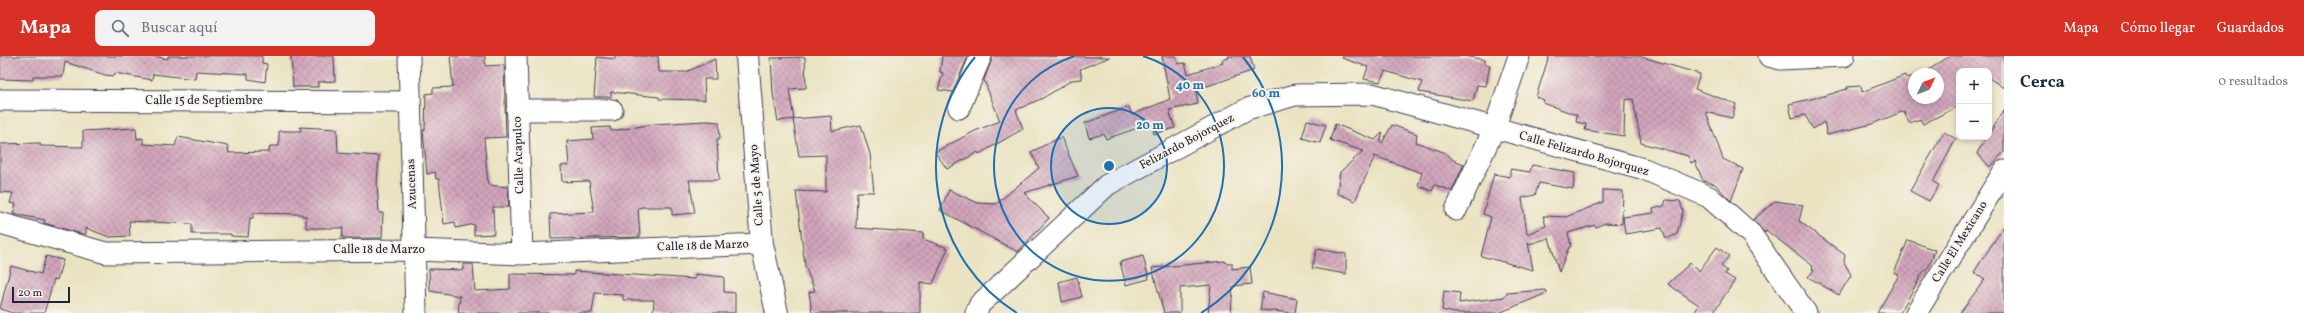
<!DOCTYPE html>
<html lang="es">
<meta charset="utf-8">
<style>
body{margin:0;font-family:Vollkorn,serif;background:#f2f2f3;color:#1f2937}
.controls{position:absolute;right:12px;top:12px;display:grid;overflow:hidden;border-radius:8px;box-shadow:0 2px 6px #0003}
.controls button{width:36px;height:36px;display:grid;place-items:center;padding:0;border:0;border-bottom:1px solid #e0e1e3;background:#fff;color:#1f2937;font:20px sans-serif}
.compass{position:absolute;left:1908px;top:12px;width:36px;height:36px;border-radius:50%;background:#fff;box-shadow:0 2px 6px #0003;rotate:47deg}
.scale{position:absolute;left:12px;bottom:10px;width:58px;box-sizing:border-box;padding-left:4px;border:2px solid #22223b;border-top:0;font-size:11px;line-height:14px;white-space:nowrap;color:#22223b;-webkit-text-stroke:3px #f7f3e8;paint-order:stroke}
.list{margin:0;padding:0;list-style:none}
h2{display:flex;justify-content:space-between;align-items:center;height:52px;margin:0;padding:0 16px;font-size:17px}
h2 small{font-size:13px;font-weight:400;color:#747a83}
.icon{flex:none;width:22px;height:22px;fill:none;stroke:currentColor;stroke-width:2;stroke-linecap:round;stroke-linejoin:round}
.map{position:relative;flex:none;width:2004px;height:257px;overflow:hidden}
header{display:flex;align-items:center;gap:24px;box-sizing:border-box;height:56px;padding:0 20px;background:#d93025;color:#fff}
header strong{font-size:19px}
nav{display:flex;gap:22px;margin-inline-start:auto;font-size:14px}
.search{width:280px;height:36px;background:#f2f2f3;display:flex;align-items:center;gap:10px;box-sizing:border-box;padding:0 14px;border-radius:8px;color:#747a83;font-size:15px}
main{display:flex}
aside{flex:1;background:#fff}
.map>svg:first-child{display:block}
.building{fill:url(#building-cross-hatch)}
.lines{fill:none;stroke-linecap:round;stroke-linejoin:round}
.minor-casing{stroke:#403f4f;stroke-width:23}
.tertiary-casing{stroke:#403f4f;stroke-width:24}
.minor{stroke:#fff;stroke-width:21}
.tertiary{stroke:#fff;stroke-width:22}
.ring{fill:none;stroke:#1f6fb2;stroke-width:2}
.labels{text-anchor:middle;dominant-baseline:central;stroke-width:4;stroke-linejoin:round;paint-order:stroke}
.street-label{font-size:12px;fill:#22223b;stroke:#f7f3e8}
.centre{fill:#1f6fb2;stroke:#f7f3e8;stroke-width:2}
.ring-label{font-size:12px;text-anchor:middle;font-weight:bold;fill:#1f6fb2;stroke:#f7f3e8;stroke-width:4;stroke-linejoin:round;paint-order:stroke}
</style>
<header>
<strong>Mapa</strong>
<div class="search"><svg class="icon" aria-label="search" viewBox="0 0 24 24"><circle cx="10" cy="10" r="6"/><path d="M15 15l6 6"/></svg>Buscar aquí</div>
<nav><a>Mapa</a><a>Cómo llegar</a><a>Guardados</a></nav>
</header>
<main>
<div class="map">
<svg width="2004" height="257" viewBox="0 0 2004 257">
<defs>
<pattern id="building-cross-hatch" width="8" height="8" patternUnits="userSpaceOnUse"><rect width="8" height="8" fill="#d2a5bc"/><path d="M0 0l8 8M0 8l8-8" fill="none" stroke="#aa869a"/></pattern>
</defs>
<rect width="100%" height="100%" fill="#f7f3e8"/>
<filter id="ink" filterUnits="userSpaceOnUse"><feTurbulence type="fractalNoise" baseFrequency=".025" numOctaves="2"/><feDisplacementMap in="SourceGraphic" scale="8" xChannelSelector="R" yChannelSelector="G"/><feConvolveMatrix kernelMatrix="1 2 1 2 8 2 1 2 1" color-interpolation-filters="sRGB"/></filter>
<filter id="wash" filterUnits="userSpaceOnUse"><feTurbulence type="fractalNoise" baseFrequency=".012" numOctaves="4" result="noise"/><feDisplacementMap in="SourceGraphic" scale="16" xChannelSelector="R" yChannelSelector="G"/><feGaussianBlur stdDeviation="0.9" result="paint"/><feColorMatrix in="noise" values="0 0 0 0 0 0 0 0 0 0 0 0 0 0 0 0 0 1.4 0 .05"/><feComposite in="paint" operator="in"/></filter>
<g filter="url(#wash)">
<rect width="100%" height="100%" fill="#eae3c2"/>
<g id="blocks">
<path class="building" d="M0,0H153L168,3V0H262V7L267,8L265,26L248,23V18L196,15L195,23L153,18L152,24L115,17L114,20L105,19L65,6L63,20H33V24L0,23Z
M291,0H334L335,25L318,26V31H293Z
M450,0H485V10L504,9L506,81L484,82L488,129L508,131L509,151H493L494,178L474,179V168L456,172L455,166L444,168L439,123H436L435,116L427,118L423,74H425L426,38L433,37V32L453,31Z
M615,0H658L659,16H686L715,3L716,23H704L705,44L659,43V41L611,36V41H594L597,1L615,3Z
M942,0H968L953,36L938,34L943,17L940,16Z
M993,0L1110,1L1080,13L1082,23L1072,24L1043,42L1016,54L1023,73L979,98L978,96L947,113L935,96L975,75L1000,65L984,24Z
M1162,0H1176L1178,8L1185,7L1188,18L1223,7L1222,4L1229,2L1228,0H1250L1254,14L1196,34L1198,48L1169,54L1175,72L1154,78L1151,65L1143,70L1106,83L1104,78L1089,82L1085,67L1129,51L1132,59L1170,43Z
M1343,0H1465L1485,4V9H1490L1486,30L1477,29L1473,45L1419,36L1422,26L1385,15L1380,26L1364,23L1368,11L1342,2Z
M1549,0H1639L1700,18L1695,33L1736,48L1732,62L1706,56L1723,103L1743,113L1731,145L1715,128L1703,125L1695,105L1691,107L1688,100L1641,87L1633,43L1625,44L1624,80L1585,74L1586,68L1576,66L1577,59L1543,47L1544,44L1536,41Z
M1950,0H2004V32L1989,22V15H1959V50L1923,68L1920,63L1909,67L1904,55L1872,68L1827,79L1824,66L1813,73L1805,59L1792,62L1789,48L1824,40L1847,33V31L1861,30L1862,36L1905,19L1907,23L1914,20V42H1938V18H1917L1927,15Z
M805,1L806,32L789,33L794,63L778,65L773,38L771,2Z
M2004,54V96L1990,111L1977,97Z
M831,60L832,75L861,69L870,98L874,136H857L856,172L923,177V183L948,192L933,228L920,226V257H812L809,236L815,235L805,210L796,135L826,136V99L799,100L793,63Z
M1307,64L1326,69L1320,87L1302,82Z
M706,65L719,66L720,83H717L719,124H689L695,157L672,159V151H642L638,152L640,181L551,183L550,158L594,156L589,125L562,126L561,110L569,109L567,85L593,83L592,72L610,71L611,75L655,68Z
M1335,68L1375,84L1383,76L1380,86L1382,87L1392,69L1417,78L1416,86L1446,97L1453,104L1464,108L1452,135L1435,129L1432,135L1418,130L1422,117L1375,100L1355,145L1337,137L1340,116L1363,95L1330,84Z
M300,71L337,73L338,97L379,100L377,129L379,157H383L382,182H342L343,172H306V160H302V158L253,157V162H250L248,181L231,180V178H192V168L129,165L130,180L109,181L86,172V178L78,177L44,167L45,164L13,158L16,148L10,147L13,137L0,136V88L40,87V90L83,91V75L136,72L137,83L143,82V88L175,90L178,81L228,90L229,97L269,96L270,90H279V75H301Z
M1944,76L1956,83L1933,126L1939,129L1929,145L1910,135Z
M1061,81L1078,120L1024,137L1049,162L1018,196L940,154L949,134L978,147L996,148L1039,112L1031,96Z
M1532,109L1575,117L1573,133L1539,127L1535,139L1522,142L1527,178L1546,170L1543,160L1566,161L1603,146V134L1623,135L1622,168L1605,167L1596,171L1595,169L1568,177L1571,190L1569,191L1559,216L1549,182L1529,188L1528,186L1533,214L1481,200L1491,161L1483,158L1494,118L1510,121V113L1530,116Z
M1666,144L1680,145L1683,155L1677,178L1666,183L1662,172L1625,178L1623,161L1654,157L1653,153L1664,150Z
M1775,145L1803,149L1799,165L1845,199L1844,206L1851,219L1839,239L1808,221L1814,214L1812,213L1813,210L1766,174L1765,177L1753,164Z
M2004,170V257H1960L1985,223L1974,216Z
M1908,184L1935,194L1929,210L1923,216L1900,257H1877L1899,219L1894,217Z
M1717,191L1729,200L1721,210L1727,215L1725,218L1735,224L1713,257H1694L1699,249L1668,228L1690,207L1699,215Z
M1317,193L1346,198V218L1312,212Z
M46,200L63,204L57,224L54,223L44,257H13L0,253L11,210L41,218Z
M1143,200L1149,223L1126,229L1120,206Z
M1225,205V207H1232V213L1250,211L1252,228L1233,230L1231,257H1208L1211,229L1180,232V257H1164L1152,212Z
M463,208H473L475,235L510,233V218L574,219V215L695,223V218L724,221V236L735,237V257H653L654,244H623V239L595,237L592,257H458L460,240L430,235L429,213L463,214Z
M1077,221L1082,241L1062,246L1059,226Z
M1546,234L1547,237L1499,257H1455L1442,254L1444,235L1460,237L1459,247L1504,241L1507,237Z
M1263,236L1297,243L1295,257L1260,254Z"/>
</g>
</g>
<g filter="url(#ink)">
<use href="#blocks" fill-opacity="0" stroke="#403f4f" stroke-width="1"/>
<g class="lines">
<g class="minor-casing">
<path id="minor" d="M409,0L416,257
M516,0L522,198
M1769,0L1781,3L1844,0
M0,44L409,46
M959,52L981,0
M517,54H612
M1456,154L1494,73L1519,0
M0,167L106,197L415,194L522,198L762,188
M976,257L980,248L992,237L1107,129L1247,53L1295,39L1372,38L1644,113L1709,141L1751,178L1806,257
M1916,257L2004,115"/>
</g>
<g class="tertiary-casing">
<path id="tertiary" d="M747,0L762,188L777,257"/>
</g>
<use href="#minor" class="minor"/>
<use href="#tertiary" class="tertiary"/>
</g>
</g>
<circle cx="1109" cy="110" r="58" fill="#1f6fb2" fill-opacity=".12"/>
<g class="ring">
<circle cx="1109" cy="110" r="58"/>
<path d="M1143 0A115 115 0 1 1 1075 0"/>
<path d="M1017 257A173 173 0 0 1 975 1M1243 1A173 173 0 0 1 1201 257"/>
</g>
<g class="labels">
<g class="street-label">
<text x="204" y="45">Calle 15 de Septiembre</text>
<text transform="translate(1187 86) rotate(-28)">Felizardo Bojorquez</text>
<text transform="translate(1584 98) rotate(16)">Calle Felizardo Bojorquez</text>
<text transform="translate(519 99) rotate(-92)">Calle Acapulco</text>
<text transform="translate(412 128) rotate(-92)">Azucenas</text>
<text transform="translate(757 129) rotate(-94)">Calle 5 de Mayo</text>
<text transform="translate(1960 186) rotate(-58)">Calle El Mexicano</text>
<text transform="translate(703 190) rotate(-2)">Calle 18 de Marzo</text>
<text x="379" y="194">Calle 18 de Marzo</text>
</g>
</g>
<circle cx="1109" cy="110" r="6" class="centre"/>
<g class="ring-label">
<text x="1190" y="33">40 m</text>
<text x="1266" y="41">60 m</text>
<text x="1150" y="73">20 m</text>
</g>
</svg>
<div class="controls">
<button>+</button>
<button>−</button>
</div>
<svg class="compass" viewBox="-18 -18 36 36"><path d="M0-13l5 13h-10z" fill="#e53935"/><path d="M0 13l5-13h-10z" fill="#747a83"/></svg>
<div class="scale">20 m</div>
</div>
<aside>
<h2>Cerca<small>0 resultados</small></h2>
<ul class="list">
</ul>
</aside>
</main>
